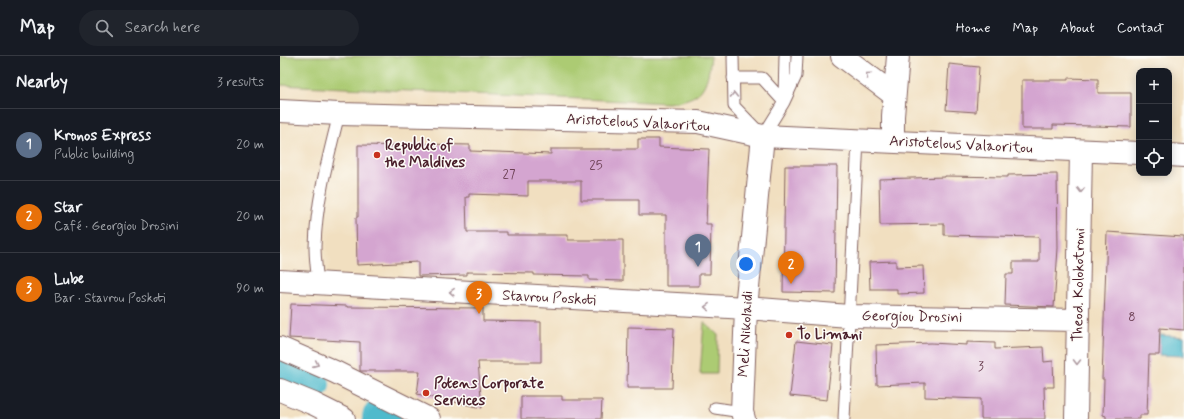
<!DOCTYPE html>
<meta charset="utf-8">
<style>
body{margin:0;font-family:Mynerve,sans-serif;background:#20242c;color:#f1f3f6}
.controls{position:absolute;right:12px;top:12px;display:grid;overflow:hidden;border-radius:8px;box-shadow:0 2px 10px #0003}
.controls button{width:36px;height:36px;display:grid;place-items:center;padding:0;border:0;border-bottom:1px solid #363941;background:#171b24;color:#f1f3f6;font:20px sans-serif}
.you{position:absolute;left:466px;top:208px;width:14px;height:14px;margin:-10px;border:3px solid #fff;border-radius:50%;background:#1a73e8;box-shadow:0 0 0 6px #1a73e833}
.badge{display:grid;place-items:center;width:26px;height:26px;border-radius:50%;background:#c8321e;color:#fff;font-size:13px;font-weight:700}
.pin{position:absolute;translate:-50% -33px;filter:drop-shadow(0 1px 2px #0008)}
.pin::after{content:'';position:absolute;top:21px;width:14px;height:12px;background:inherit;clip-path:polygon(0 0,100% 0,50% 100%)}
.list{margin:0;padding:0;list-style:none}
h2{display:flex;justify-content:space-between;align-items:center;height:52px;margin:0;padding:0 16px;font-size:17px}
h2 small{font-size:13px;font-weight:400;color:#9ea1a6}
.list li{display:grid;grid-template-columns:26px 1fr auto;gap:12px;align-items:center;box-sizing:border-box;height:72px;padding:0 16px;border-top:1px solid #363941}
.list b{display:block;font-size:15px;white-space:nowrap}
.list p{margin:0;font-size:13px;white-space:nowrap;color:#9ea1a6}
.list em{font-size:13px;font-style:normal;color:#9ea1a6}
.icon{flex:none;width:22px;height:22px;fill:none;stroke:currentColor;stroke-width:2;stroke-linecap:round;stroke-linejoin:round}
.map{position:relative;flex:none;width:904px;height:363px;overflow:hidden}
header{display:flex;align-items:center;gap:24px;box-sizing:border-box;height:56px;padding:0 20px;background:#171b24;border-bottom:1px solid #363941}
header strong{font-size:19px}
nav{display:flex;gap:22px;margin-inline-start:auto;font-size:14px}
.search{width:280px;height:36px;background:#20242c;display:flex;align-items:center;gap:10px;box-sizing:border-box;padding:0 14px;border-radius:22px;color:#9ea1a6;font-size:15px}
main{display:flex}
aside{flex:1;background:#171b24}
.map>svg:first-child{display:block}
.green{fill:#accb73;stroke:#7b754f}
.water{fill:#4fbacc;stroke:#4c6c7c}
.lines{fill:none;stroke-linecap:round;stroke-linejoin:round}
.river{stroke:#4fbacc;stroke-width:36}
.building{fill:#d4a5d0}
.lane-casing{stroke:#84625f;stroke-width:13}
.street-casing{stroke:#84625f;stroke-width:24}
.primary-casing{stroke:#84625f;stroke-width:24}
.lane{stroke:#fff;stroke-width:11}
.street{stroke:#fff;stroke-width:22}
.primary{stroke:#fff;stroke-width:22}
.oneway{stroke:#ae9aa0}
.poi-dot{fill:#c8321e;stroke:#fdfcf7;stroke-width:1.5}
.labels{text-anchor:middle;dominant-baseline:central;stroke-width:3;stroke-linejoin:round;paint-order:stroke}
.number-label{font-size:13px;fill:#6c4054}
.street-label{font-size:15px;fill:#4a1f2b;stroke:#fdfcf7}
.poi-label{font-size:15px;font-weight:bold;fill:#4a1f2b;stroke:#fdfcf7;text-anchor:start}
</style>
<header>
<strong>Map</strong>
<div class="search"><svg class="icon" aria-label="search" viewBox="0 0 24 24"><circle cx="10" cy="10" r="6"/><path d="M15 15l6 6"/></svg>Search here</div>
<nav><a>Home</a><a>Map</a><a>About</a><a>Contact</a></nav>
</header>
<main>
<aside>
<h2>Nearby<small>3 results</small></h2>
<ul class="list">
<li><span class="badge" style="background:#5c6f8a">1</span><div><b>Kronos Express</b><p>Public building</p></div><em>20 m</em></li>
<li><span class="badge" style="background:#e8710a">2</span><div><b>Star</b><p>Café · Georgiou Drosini</p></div><em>20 m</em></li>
<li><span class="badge" style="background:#e8710a">3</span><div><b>Lube</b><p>Bar · Stavrou Poskoti</p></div><em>90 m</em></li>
</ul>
</aside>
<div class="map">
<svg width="904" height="363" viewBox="0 0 904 363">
<rect width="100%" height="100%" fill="#fdfcf7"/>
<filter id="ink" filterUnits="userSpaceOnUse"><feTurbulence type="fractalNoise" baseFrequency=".025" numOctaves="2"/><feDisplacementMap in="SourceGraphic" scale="8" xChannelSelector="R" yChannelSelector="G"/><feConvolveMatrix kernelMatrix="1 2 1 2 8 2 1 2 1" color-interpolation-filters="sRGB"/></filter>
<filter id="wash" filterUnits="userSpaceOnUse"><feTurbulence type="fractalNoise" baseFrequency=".012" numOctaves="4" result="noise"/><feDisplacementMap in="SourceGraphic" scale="16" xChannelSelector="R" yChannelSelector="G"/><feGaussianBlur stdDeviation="0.9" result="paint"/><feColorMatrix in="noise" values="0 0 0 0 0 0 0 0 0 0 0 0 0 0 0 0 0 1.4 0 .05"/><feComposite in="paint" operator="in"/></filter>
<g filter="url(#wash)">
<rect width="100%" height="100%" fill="#f1dfc0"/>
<path class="green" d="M0,0H431C427,33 423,43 388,47L0,29Z
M424,266L438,279L437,318H420Z"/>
<path class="water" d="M880,279L904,281V300L879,299Z"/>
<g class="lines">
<path class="river" d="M0,316L32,328
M100,361L104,363"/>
</g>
<g id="blocks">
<path class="building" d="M669,8L699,11L696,56L666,54Z
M788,22L818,23V37H851V71L773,69V73H742V24H788Z
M358,83H379V91L429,93L426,168H431L430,218H419V230H386V159H359V144H301V125H248V140L189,138V141H186L187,176H227V179H288V184H343V225L309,224V220L254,219V217L187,216V219L138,220V206L77,209L76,161H78V89L142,90V88L190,89V95L271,98V93H358Z
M505,110H557L555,237L503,236Z
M777,118L778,192L774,251L725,249L726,218H733V206H759V181L664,179V168L600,169L599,123L665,121V120L728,121V119Z
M827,176L904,181V274L880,272L879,299H869L867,359H860V363H826V360L823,359L824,323H822Z
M616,205V211L643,210L644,237L617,238V233H590L589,206Z
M11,248L67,250V251L203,252V265L261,266V306H198L202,352L137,338L140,315H80V286L9,282Z
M348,271L394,272L392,332H347Z
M516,285L553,289L547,344L510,340Z
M687,286L715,287V293L763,291L764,306L773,305L774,331H764L765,363H701V343L645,341V327L597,329L596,289L651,287L687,289Z
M241,340H282V344H322L321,363H241Z"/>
</g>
</g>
<g filter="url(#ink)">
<use href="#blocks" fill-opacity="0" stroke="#84625f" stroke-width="1"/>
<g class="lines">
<g class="lane-casing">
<path id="lane" d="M453,0L454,50L483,80L504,46L516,20L517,0
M453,22H482L504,46
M504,41L505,0
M38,228C37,216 35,204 35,191C36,146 48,102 59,58
M435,352L462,356
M564,363L578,84"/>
</g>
<g class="street-casing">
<path id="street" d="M562,0L614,39
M0,55L59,58L418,66L483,80L859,97
M613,85V60L618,0
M889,99L904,100
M0,225L466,252L569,260L798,264
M464,363L462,356L466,252L483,80
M796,363L801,95"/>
</g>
<g class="primary-casing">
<path id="primary" d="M0,292L55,316L149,363
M0,334L34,348L64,363"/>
</g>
<use href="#lane" class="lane"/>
<use href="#street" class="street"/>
<use href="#primary" class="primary"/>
</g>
<defs><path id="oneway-chevron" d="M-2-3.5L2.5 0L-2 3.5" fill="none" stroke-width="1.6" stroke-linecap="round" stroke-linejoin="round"/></defs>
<g class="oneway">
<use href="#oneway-chevron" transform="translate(588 19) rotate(-143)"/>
<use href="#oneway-chevron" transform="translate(454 39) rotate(-91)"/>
<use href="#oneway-chevron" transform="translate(801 134) rotate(91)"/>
<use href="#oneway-chevron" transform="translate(172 236) rotate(-177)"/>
<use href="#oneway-chevron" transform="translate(427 251) rotate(-178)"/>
<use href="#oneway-chevron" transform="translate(797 306) rotate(91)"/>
<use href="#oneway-chevron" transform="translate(36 308) rotate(24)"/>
</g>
</g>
<g class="poi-dot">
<circle cx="97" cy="99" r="4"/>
<circle cx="509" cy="279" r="4"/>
<circle cx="146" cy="337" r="4"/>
</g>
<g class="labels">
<g class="number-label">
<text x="316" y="109">25</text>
<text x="229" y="118">27</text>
<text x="852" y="261">8</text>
<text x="701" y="310">3</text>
</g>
<g class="street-label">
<text transform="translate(358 67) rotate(3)">Aristotelous Valaoritou</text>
<text transform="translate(681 89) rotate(3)">Aristotelous Valaoritou</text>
<text transform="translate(799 229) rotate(-89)">Theod. Kolokotroni</text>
<text transform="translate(269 242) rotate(3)">Stavrou Poskoti</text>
<text transform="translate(632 261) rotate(1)">Georgiou Drosini</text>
<text transform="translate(466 278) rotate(-87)">Meli Nikolaidi</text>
</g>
<g class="poi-label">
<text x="105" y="90">Republic of<tspan x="105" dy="17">the Maldives</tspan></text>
<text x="517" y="279">To Limani</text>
<text x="154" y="328">Potens Corporate<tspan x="154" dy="17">Services</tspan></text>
</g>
</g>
</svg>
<div class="controls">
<button>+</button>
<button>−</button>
<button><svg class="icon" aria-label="locate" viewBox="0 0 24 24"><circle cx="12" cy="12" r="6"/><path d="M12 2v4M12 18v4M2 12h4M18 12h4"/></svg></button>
</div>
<div class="you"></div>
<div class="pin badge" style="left:418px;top:211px;background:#5c6f8a">1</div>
<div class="pin badge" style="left:511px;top:228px;background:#e8710a">2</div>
<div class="pin badge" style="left:199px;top:258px;background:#e8710a">3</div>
</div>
</main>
